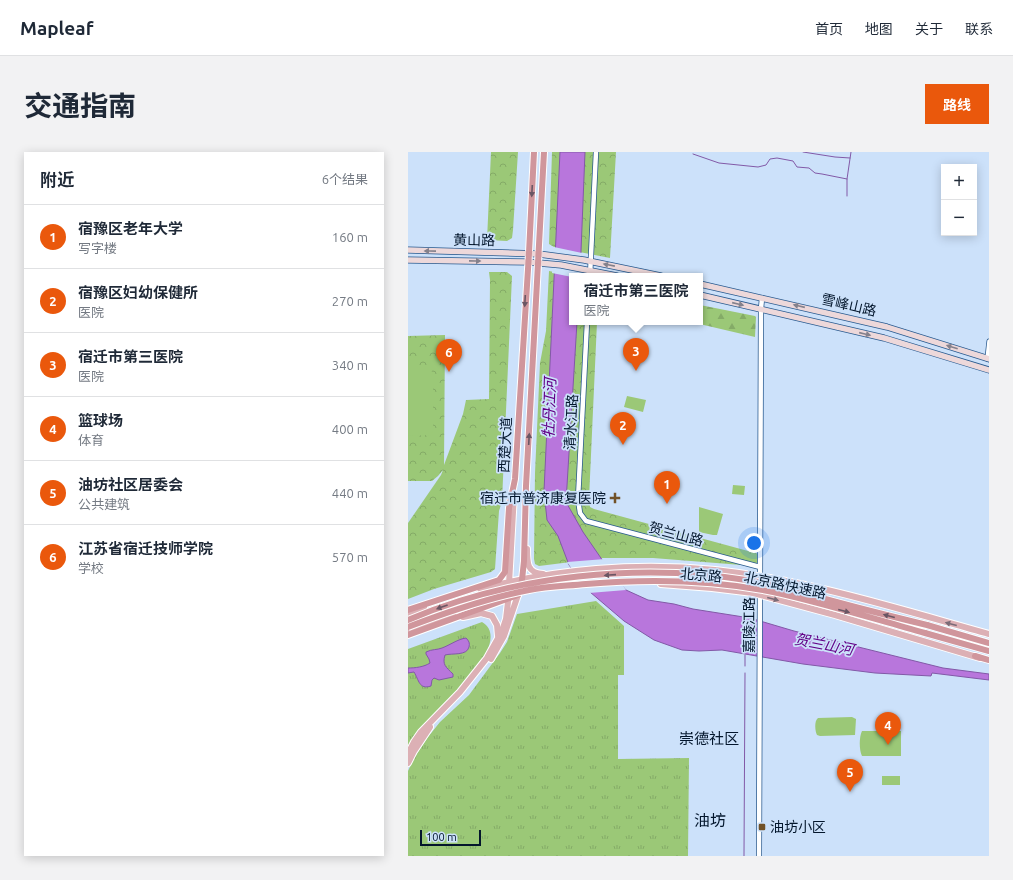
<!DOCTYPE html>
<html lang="zh">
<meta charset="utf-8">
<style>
body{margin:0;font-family:Ubuntu,"Noto Sans SC",sans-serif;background:#f2f2f3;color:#1f2937}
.controls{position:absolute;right:12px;top:12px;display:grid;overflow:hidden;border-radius:0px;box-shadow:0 2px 10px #0003}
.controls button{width:36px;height:36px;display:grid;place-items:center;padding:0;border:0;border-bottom:1px solid #e0e1e3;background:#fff;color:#1f2937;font:20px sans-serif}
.scale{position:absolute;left:12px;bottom:10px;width:61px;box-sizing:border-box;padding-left:4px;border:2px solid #03162c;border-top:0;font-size:11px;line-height:14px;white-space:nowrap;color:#03162c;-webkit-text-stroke:3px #cce1fa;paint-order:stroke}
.you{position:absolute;left:346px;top:391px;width:14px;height:14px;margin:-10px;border:3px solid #fff;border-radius:50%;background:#1a73e8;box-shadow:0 0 0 6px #1a73e833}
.badge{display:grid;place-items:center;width:26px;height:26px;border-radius:50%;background:#ea580c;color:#fff;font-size:13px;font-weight:700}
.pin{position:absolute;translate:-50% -33px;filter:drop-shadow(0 1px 2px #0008)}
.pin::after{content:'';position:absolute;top:21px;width:14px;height:12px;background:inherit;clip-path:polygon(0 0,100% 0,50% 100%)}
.popup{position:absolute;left:161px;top:121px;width:134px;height:52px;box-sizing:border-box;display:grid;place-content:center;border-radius:0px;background:#fff;filter:drop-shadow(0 1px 3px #0005);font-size:13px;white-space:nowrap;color:#747a83}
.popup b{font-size:15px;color:#1f2937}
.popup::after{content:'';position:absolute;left:50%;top:100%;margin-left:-8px;border:8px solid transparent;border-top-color:#fff}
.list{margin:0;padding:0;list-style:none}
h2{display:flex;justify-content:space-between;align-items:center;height:52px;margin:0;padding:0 16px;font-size:17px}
h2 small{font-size:13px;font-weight:400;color:#747a83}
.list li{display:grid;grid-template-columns:26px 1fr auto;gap:12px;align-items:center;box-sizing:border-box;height:64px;padding:0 16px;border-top:1px solid #e0e1e3}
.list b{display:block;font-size:15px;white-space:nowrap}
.list p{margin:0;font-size:13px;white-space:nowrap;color:#747a83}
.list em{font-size:13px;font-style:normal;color:#747a83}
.map{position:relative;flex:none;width:581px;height:704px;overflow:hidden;border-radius:0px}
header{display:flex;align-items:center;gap:24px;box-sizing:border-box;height:56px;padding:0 20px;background:#fff;border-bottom:1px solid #e0e1e3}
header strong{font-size:19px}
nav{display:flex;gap:22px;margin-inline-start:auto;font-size:14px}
.intro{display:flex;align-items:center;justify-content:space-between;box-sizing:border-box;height:96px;padding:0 24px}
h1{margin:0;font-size:28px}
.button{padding:10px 18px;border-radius:0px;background:#ea580c;color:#fff;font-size:14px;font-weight:700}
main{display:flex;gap:24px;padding:0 24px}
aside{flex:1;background:#fff;border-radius:0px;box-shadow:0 2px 10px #0003}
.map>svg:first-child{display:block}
.grass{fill:url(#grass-tufts)}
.forest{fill:url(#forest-firs)}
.park{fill:url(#park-crowns)}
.garden{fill:#9bc877}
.water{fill:#b876dc;stroke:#8259a7}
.pier{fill:#cce1fa}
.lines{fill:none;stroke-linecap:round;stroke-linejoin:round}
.stream{stroke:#8259a7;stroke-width:1}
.minor-casing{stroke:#295a8f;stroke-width:5}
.tertiary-casing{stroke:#295a8f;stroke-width:6}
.secondary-casing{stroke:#295a8f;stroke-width:7}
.primary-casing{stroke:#fff;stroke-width:8}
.trunk-casing{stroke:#fff;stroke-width:8}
.minor{stroke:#fff;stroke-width:3.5}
.tertiary{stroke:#fff;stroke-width:4.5}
.secondary{stroke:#edd8da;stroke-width:5.5}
.primary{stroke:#dcb0b5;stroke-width:6}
.trunk{stroke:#d0969c;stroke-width:6}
.trunk-bridge-casing{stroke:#fff;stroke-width:8;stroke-linecap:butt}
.trunk-bridge{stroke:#d0969c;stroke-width:6}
.oneway{fill:#6a5664}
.oneway2{fill:#84818c}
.oneway3{fill:#7a6b77}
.poi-dot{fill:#715127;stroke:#cce1fa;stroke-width:1.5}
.labels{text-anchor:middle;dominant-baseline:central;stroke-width:3.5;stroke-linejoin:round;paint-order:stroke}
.street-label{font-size:14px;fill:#03162c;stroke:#cce1fa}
.poi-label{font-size:14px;fill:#03162c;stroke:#cce1fa;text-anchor:end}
.water-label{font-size:15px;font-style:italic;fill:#630187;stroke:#cce1fa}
.neighbourhood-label{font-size:15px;fill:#03162c;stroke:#cce1fa}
.quarter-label{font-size:16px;fill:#03162c;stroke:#cce1fa}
</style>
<header>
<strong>Mapleaf</strong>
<nav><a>首页</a><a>地图</a><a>关于</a><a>联系</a></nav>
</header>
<div class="intro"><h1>交通指南</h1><a class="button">路线</a></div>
<main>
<aside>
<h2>附近<small>6个结果</small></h2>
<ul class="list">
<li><span class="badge">1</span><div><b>宿豫区老年大学</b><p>写字楼</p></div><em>160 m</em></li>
<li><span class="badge">2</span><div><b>宿豫区妇幼保健所</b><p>医院</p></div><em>270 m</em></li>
<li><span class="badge">3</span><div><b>宿迁市第三医院</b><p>医院</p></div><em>340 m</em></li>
<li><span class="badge">4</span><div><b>篮球场</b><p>体育</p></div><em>400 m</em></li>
<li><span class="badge">5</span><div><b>油坊社区居委会</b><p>公共建筑</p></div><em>440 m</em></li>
<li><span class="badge">6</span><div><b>江苏省宿迁技师学院</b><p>学校</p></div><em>570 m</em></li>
</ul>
</aside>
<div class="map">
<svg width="581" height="704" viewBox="0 0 581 704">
<defs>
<pattern id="grass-tufts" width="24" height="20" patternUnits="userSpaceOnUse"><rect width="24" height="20" fill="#9bc877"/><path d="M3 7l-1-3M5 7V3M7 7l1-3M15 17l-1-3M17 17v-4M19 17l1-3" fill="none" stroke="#84ab67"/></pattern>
<pattern id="forest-firs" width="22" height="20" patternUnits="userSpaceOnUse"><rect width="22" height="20" fill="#9bc877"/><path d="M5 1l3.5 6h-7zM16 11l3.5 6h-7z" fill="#84ab67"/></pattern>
<pattern id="park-crowns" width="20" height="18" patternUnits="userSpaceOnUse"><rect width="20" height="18" fill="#9bc877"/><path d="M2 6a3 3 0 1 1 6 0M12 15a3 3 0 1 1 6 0" fill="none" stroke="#84ab67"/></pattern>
</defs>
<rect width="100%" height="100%" fill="#cce1fa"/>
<path class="grass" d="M188,449L216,474V523H210V607L281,606L280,704H0V619L6,606L20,585L32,570L61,543L92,501L99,490L109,462Z
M74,470C91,480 79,501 71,514L0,596V497Z"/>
<path class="forest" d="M292,153L347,164L348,165L347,185L283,170H292Z"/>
<path class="park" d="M83,0H110L105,78L104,86L99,89L79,88Z
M144,0H208L202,106L146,95L141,92Z
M141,119L166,124H164V170H189L181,347L182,355L186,357L351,402L350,410L346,414L245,406H195L131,414L127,412L126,407L127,321L132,211L138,179Z
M81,120H99L104,124L94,349L91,359L87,417L83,420L26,437L0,447V371L33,323L35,318L30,324L24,329H0V184L37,183L36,313L55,262L58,248L81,247L82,128Z"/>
<path class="garden" d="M0,217H23L25,223V278L23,283L0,284Z
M219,244L238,248L235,260L216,255Z
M325,333L337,334L336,343L324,342Z
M291,355L315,362L309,383H305L291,380Z
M444,565L448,567L447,583L412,584L409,583C407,579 406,569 410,566Z
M454,579H493V604H454C451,598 451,585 454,579Z
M432,622H449V628H432Z
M474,624H492V633H474Z"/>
<path class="water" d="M152,0H177L172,124H164V170H169L158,350L175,380L206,425L218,438L240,448L266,452L285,457L342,466L386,479L535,516L581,522V528L524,521L523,524L467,521L395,512L314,498L291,499L274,498L246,488L216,469L182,440L161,413L150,384L139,368L136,339Z
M58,486C61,489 62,491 61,495C59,504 44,501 37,503C34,513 38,515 45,522V525L31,528L26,526L24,528L23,534C11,538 11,528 6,520L0,521V516C7,516 16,515 22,511L21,507L18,502V500C24,497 29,498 34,496C42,493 50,487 58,486Z"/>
<path class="pier" d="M146,95L174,101L173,124H164V125L144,121Z
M197,407L218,438L181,441L159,410Z"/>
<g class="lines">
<path class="stream" d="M395,0L427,5L442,6
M285,2L311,11L350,15L358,13L362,7L369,6L385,9L389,15L401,16L407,21L414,22L439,27
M439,44V27L443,0
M337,503V514
M336,704L337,521"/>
<g class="minor-casing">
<path id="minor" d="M579,207L581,189"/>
</g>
<g class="tertiary-casing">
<path id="tertiary" d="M182,124L188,0
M179,170L170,347L172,361L178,369L352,415
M351,704L353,157L354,146"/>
</g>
<g class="secondary-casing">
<path id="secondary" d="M0,98L131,102L176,108L253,124
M0,108L120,110L153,113L209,124
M292,132L479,175L581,207
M292,143L476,186L581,218"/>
</g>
<g class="primary-casing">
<path id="primary" d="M119,397C119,411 119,421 135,422
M101,432L106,342
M253,432L304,436L345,441L427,463L572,506
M72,437C147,417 229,410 307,418C400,428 491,457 581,482
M0,462L16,455
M55,465L73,461L84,464L89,473L90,484
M0,479L45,462
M83,507L96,484L110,443
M0,602L6,590L13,580L52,540L79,506L94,479L98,467L101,441
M0,611L6,599L22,575"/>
</g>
<g class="trunk-casing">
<path id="trunk" d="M0,458L91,428L97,420L101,356L107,327L121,101L126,0
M519,473L581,491
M517,481L581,499
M0,483L110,443L114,428L116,409L118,334L136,0
M567,504L581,508"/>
</g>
<use href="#minor" class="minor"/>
<use href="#tertiary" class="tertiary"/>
<use href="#secondary" class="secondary"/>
<use href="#primary" class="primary"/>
<use href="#trunk" class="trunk"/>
<g class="trunk-bridge-casing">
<path id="trunk-bridge" d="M0,468C105,423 233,410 345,429C367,433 389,440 410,445C446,455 482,464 519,473
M0,475C39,460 80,446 121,438C140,434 159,434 178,432C239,427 305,428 365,440C416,451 466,467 517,481"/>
</g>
<use href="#trunk-bridge" class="trunk-bridge"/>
</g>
<defs><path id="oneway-solid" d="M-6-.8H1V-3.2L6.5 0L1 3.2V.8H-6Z"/></defs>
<g class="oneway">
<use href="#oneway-solid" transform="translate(124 39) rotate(93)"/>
<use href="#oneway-solid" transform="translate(117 149) rotate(93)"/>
<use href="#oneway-solid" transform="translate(121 287) rotate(-87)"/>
<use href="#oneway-solid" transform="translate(202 423) rotate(176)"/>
<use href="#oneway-solid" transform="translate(34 455) rotate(160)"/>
<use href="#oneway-solid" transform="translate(436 459) rotate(15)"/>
<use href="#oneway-solid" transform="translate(481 464) rotate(-165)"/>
</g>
<g class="oneway2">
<use href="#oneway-solid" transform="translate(22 99) rotate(-179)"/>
<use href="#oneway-solid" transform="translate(67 109) rotate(1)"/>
<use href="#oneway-solid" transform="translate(201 113) rotate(-169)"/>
<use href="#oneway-solid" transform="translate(330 152) rotate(13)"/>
<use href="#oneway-solid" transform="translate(391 154) rotate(-167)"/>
<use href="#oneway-solid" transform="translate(457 182) rotate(13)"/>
<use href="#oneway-solid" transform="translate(544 195) rotate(-162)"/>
</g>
<g class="oneway3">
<use href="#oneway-solid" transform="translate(365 447) rotate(15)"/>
<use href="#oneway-solid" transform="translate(543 472) rotate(-165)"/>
</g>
<g class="poi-dot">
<path d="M205 340h4v4h4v4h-4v4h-4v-4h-4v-4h4z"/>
<rect x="350" y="671" width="8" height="8" rx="2"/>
</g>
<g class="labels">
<g class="street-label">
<text transform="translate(66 88) rotate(1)">黄山路</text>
<text transform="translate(441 153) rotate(13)">雪峰山路</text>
<text transform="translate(163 270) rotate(-87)">清水江路</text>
<text transform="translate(97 293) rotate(-87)">西楚大道</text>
<text transform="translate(268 382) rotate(15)">贺兰山路</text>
<text transform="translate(293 423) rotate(5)">北京路</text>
<text transform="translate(377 433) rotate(12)">北京路快速路</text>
<text transform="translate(341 473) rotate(-90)">嘉陵江路</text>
</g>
<g class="poi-label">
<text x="198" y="346">宿迁市普济康复医院</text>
<text x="362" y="675" text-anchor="start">油坊小区</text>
</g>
<g class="water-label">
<text transform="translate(141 256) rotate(-88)">牡丹江河</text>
<text transform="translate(416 492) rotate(11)">贺兰山河</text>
</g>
<g class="neighbourhood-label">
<text x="301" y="586">崇德社区</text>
</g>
<g class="quarter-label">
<text x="302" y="668">油坊</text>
</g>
</g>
</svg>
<div class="controls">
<button>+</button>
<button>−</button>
</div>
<div class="scale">100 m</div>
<div class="you"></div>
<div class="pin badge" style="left:259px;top:352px">1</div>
<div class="pin badge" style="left:215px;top:293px">2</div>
<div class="pin badge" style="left:228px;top:219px">3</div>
<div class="popup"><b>宿迁市第三医院</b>医院</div>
<div class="pin badge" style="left:480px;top:593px">4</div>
<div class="pin badge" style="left:442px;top:640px">5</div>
<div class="pin badge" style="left:41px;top:220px">6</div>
</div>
</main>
